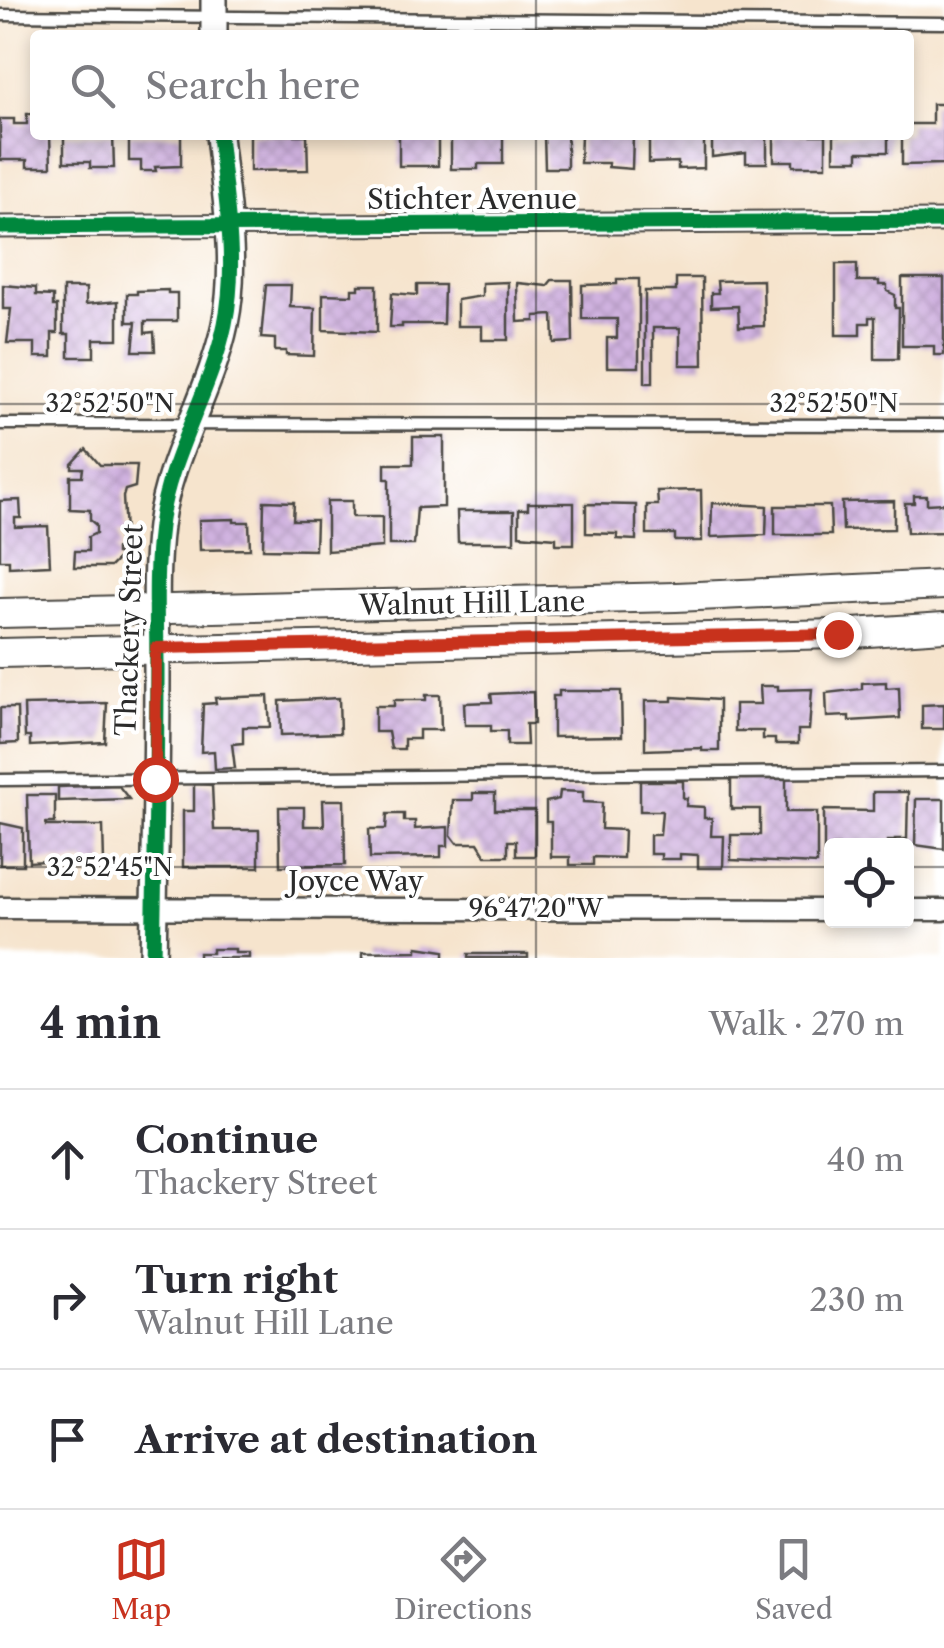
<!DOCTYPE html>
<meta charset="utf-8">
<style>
body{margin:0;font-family:"Libre Caslon Text",serif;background:#f2f2f3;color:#2b2b33}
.controls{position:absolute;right:30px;bottom:30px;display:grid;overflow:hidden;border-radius:10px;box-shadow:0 5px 15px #0003}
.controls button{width:90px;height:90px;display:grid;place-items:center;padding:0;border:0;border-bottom:2px solid #e1e1e2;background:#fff;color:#2b2b33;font:50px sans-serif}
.stop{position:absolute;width:30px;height:30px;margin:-22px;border:8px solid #c8321e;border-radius:50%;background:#fff}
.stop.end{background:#c8321e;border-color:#fff;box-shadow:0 2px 10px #0008}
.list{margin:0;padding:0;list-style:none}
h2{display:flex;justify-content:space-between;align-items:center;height:130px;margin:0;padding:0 40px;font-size:42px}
h2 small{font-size:32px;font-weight:400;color:#7c7c81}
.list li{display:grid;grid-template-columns:65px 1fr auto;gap:30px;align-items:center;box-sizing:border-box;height:140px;padding:0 40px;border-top:2px solid #e1e1e2}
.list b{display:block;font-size:38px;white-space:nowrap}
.list p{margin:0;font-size:32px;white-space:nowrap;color:#7c7c81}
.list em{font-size:32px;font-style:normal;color:#7c7c81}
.icon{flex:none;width:55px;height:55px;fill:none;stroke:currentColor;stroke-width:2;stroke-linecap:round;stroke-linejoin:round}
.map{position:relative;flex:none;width:944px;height:958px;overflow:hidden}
.search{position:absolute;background:#fff;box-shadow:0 5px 15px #0003;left:30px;right:30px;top:30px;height:110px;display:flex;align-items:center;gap:25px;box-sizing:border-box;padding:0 35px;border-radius:10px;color:#7c7c81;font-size:38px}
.sheet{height:550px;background:#fff}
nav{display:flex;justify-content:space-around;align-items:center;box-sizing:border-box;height:140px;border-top:2px solid #e1e1e2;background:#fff;font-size:28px;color:#7c7c81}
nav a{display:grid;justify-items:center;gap:5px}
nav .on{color:#c8321e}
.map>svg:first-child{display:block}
.building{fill:url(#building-cross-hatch)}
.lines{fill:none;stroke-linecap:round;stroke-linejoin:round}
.service-casing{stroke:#494743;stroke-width:15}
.minor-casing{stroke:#494743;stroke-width:25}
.tertiary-casing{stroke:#494743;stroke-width:30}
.secondary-casing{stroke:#494743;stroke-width:32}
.service{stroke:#fff;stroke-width:10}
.minor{stroke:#fff;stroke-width:20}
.tertiary{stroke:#fff;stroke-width:25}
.secondary{stroke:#fff;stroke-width:28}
.cycleway-casing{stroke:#fff;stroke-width:21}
.cycleway{stroke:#00873e;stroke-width:15}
.route{stroke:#c8321e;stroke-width:12}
.ticks{fill:none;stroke:#2b2b2b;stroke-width:2.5;stroke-opacity:0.45}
.labels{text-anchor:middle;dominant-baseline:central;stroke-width:8;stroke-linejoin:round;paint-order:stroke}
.street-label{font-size:28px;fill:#2b2b2b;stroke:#fff}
.ticks-label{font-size:25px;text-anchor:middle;fill:#2b2b2b;stroke:#fff;stroke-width:8;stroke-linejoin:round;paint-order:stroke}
</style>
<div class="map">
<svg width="944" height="958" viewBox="0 0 944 958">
<defs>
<pattern id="building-cross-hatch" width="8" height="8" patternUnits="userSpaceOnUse" patternTransform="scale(2.5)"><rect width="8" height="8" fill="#d0b2e0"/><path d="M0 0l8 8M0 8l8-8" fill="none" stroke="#b399c0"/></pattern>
</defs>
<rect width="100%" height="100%" fill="#fff"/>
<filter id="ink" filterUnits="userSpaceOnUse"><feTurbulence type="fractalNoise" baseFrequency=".01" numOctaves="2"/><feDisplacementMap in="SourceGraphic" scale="20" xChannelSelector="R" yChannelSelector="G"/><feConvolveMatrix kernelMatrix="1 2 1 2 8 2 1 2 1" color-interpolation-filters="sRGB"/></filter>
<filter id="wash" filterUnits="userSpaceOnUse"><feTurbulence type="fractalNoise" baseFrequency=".0048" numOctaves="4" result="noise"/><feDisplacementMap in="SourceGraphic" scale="40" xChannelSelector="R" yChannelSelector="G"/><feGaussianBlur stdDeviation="2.25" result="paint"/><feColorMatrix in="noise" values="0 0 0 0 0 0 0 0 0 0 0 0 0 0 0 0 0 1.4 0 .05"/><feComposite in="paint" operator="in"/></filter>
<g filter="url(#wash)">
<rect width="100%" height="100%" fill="#f6e4cd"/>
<g id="blocks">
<path class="building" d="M932,104H944V164L902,165V135H909V124H932Z
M27,114H35V135H50L51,167H27V160H0V119H14V124H27Z
M64,135H113L114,168H90V162H64Z
M129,135H181V166L155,167L156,171H141V161H129Z
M250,135H307L308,170L250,171Z
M399,135H438V166H399Z
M451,135H503V164H478V169H451Z
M544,135H567V168H545Z
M581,135H633L632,169L608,167V163H580Z
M649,135H704V168L678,169V162L649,163Z
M712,135H767V163H746V153L712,157Z
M774,135H826V166H793V161H774Z
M834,135H888V152H858V160H834Z
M836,264H857V281H879V285H887V291L895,295V308H899L898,359H875V317H869V323H860V335H836Z
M676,278H702L703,365H680V328H653V383H645V291H676Z
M902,278H944V355H934V346H902Z
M617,279H639V367H607V338H617V319H582V285L617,284Z
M552,280H572L573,342L554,343L553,315L535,316V321L518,322L517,283L547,286Z
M763,280L764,326L739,327L738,306L711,307V293H718L717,281Z
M508,282V340H482V326H457V300L482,296V283Z
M3,285L36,288V295L53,296V306H57V333H52V357H35V343H7L11,309H3Z
M266,285H291L290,307L315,308L314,356L286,355V351H275V339L261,338Z
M359,285H377V332L323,330V294L352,295V289H359Z
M417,285H444L443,324H402V327H390L392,293L417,295Z
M63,288H86V304L118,301V339H94V357H69V334H63Z
M168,290V293H177V321H145V333L154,332L155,351H133L136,322H127V294H137V291Z
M413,437H444V507L417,508L414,545H389V479H385V464H413Z
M86,449L100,465H137L135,487L125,490L123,497L125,533H118L121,549H116V554H119V558L110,567H74L75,551H88V537L96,533V525L90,520V510L70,509V476H82L83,468H72V464Z
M701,490L702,541H675V534H647V505H658L657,491Z
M914,496H927V504L944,503V532L907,533L905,503H914Z
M20,500L21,518H15V527L48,526L50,565L9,567V560H0V501Z
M264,501L294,502L293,520H316L315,550L263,549Z
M327,501H352V517H382V547L327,551Z
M894,501V529L843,530L842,502Z
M528,503H574V544H556V538L519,535V509H528Z
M712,503L767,506L766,535L711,537Z
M586,504L636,505V540L617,539V534L586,533Z
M775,506H830L831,535H775Z
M457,511H514V542H458Z
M234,519V522H249L250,549L200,550L199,520Z
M886,682V688L899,687L900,718L849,721V716L827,717L826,693L862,689V683Z
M760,686H778V690L812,689L809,730H798V744H775V739H763V731H735V704H761Z
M559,691H621L622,736L553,737V696H559Z
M533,692L534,724H526L527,745H507V731H491V725H465L464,703L492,702L491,694Z
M426,695H440L441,730H419V739H404V749H391L388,732H375V706H394V700H426Z
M268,696L270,727H243V743L232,744L235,768L215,769L214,751L201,752L203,704L216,703L215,698Z
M672,697L719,700V751H702V748L645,750V701H672Z
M339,698L340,733L281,735L280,701Z
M107,703L105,742L30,746V737H25L24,705Z
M944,704V729H922V705Z
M0,708H17L18,743L0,744Z
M731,779H786V812H817V864L731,860V835H760V809H731Z
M640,781H683V798H687L686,806L704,807V818H712L711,836H724L723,868H698V855L680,854V859H661V854H650V835H660L662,811H640Z
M194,784L212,785L214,830H259V867H183V811H194Z
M118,785L129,799L58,801V787Z
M560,791L583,792V802L602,803L601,829L624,830L623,858L593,857V865H570V857H551V822H546V802L559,799Z
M873,792H908L907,839H895V841H887V846H832V861H824V810L873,811Z
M473,793H495V810H535V856H516V841H508V856H486L478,843H457L451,835L453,800H473Z
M27,795H55V823H46V826H103L104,863L85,864V861L62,863V860L29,862Z
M916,799H944V849L915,845Z
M323,800H344L345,865L280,866L279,807H304V826H324Z
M387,814H404V821H415V829L448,827V846H441V857L370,858L369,829H386Z
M0,823L23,828V865H0Z
M417,947L444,951V958H363V952L417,951Z
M212,949H235V953H249V958H199V953H212Z
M468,954H528V958H468Z"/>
</g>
</g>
<g filter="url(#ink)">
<use href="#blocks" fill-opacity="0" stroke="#494743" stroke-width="2.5"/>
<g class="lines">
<g class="service-casing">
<path id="service" d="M0,15L944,23
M0,424L944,425
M0,780L944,771"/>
</g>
<g class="minor-casing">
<path id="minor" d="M0,227L944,221
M0,908L832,910
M906,910H944"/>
</g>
<g class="tertiary-casing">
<path id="tertiary" d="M214,0V35
M153,958C155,862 157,766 157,670C157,621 154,574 160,526C168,458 211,392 225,324C238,261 225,198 219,135"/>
</g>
<g class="secondary-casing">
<path id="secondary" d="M0,613L676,597L944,585
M0,653L838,634L944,627"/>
</g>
<use href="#service" class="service"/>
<use href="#minor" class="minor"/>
<use href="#tertiary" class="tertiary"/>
<use href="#secondary" class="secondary"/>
<g class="cycleway-casing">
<path id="cycleway" d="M0,227L944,221
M153,958C155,862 157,766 157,670C157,621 154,574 160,526C168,458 211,392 225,324C238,261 225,198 219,135"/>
</g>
<use href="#cycleway" class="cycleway"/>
</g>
</g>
<g class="lines" filter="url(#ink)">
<path class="route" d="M155,779L156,648L838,634"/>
</g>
<path class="ticks" d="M536,0V35M536,135V958M0,404H944M0,867H832M906,867H944"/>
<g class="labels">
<g class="street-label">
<text x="472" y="199">Stichter Avenue</text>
<text transform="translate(472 603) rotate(-1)">Walnut Hill Lane</text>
<text transform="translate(129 630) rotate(-88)">Thackery Street</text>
<text x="356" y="881">Joyce Way</text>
</g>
</g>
<g class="ticks-label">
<text x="110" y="412">32°52'50"N</text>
<text x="834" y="412">32°52'50"N</text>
<text x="110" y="876">32°52'45"N</text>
<text x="536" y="917">96°47'20"W</text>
</g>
</svg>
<div class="controls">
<button><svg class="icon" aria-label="locate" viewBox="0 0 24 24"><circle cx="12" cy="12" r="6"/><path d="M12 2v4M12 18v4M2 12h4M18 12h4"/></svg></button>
</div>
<div class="stop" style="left:155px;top:779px"></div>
<div class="stop end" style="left:838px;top:634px"></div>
<div class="search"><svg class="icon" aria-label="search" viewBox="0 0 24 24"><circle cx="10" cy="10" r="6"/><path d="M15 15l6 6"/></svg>Search here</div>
</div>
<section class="sheet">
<h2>4 min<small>Walk · 270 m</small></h2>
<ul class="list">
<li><svg class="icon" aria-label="ahead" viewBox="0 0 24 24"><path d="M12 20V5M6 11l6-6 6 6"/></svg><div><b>Continue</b><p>Thackery Street</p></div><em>40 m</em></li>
<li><svg class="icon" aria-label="right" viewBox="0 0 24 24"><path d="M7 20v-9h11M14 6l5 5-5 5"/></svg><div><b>Turn right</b><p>Walnut Hill Lane</p></div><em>230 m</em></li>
<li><svg class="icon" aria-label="arrive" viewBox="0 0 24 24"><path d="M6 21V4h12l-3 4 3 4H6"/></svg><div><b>Arrive at destination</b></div></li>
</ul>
</section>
<nav>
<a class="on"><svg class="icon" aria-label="map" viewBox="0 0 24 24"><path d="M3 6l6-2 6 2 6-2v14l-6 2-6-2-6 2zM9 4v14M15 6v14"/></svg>Map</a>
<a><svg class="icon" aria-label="directions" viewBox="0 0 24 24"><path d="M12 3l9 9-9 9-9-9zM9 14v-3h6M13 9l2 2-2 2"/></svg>Directions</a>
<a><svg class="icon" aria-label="saved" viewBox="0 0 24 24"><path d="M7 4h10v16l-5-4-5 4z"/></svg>Saved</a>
</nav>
